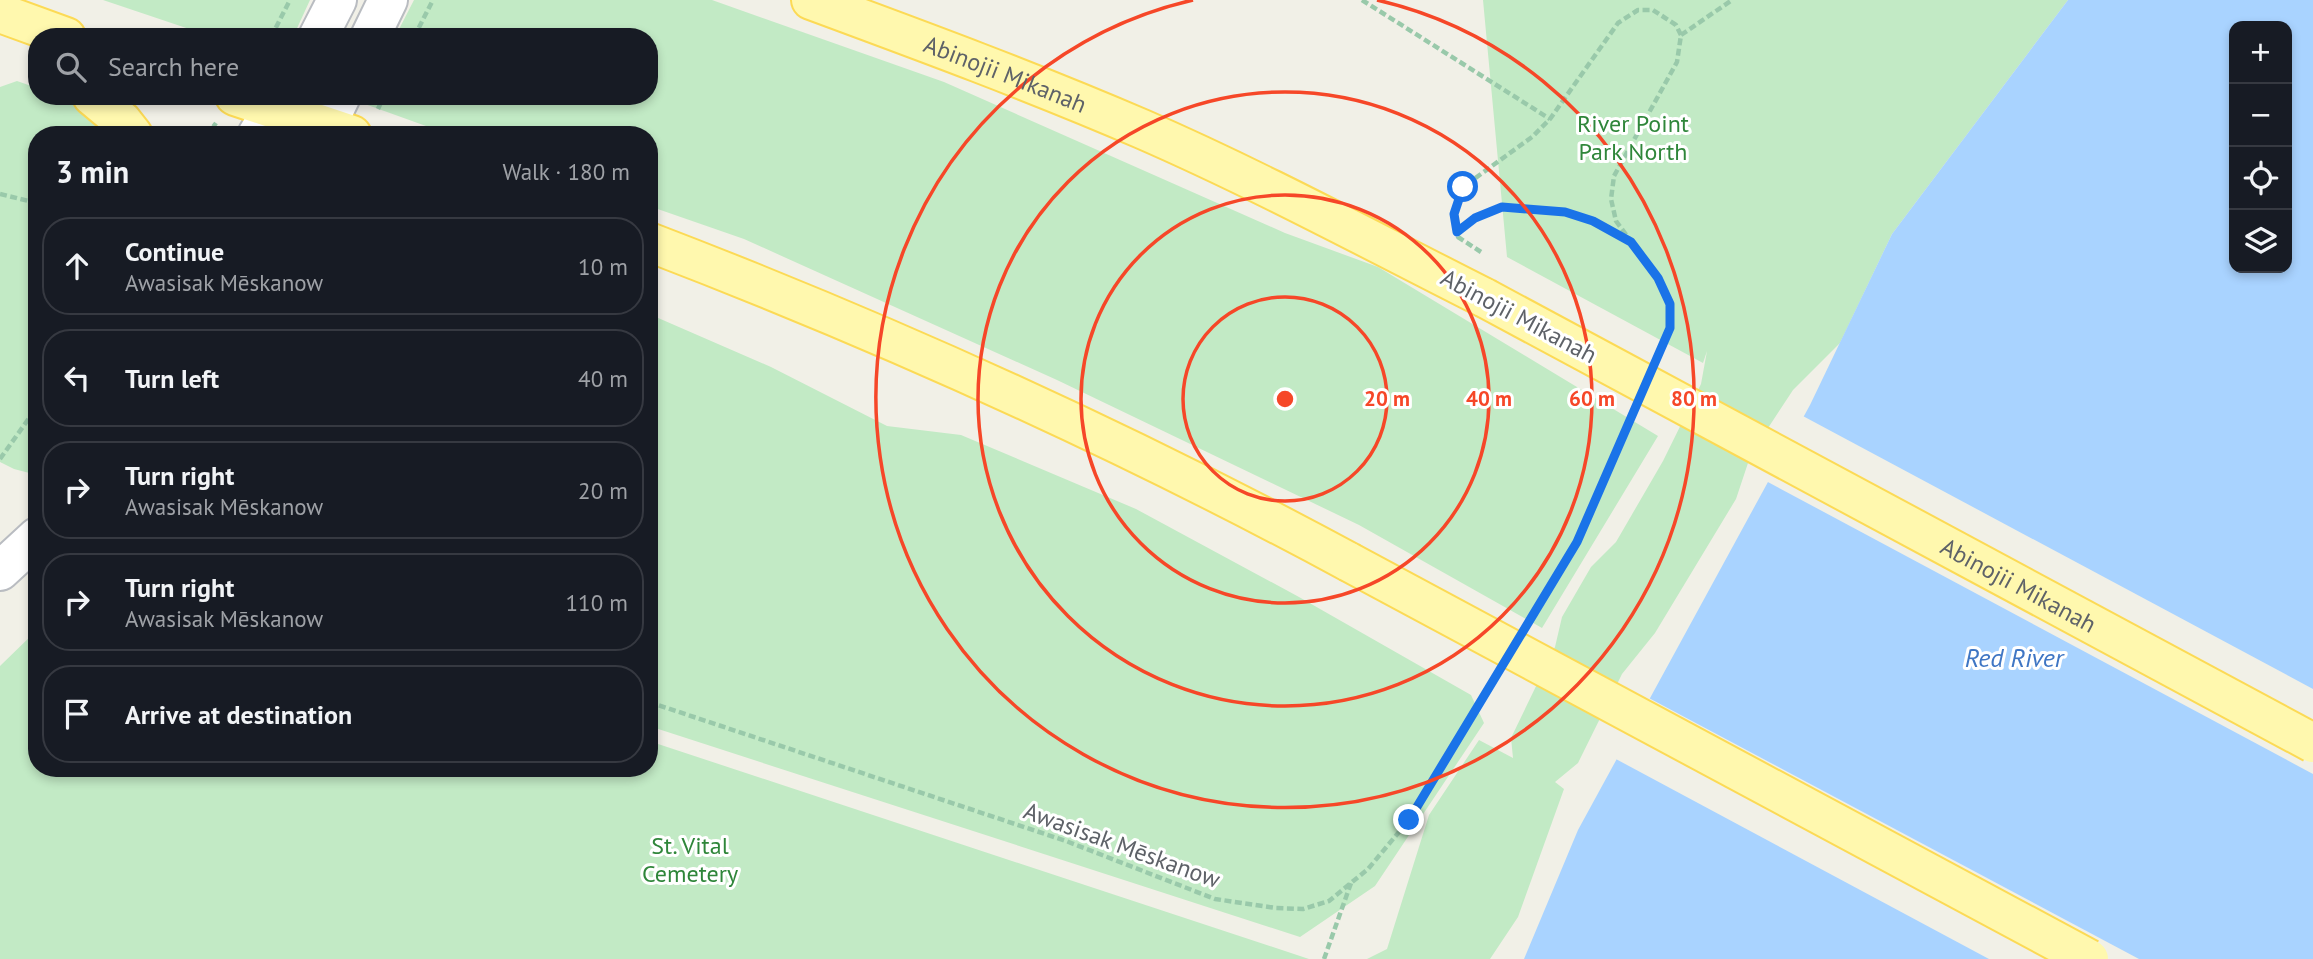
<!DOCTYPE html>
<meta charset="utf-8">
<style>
body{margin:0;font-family:"PT Sans",sans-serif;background:#242831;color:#f1f3f6}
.controls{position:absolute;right:21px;top:21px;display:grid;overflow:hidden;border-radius:14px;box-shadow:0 4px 10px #0003}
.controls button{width:63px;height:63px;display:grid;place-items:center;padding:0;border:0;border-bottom:2px solid #363941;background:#171b24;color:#f1f3f6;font:35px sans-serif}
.stop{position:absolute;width:21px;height:21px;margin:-16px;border:5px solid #1a73e8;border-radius:50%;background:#fff}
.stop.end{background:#1a73e8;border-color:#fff;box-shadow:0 2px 7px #0008}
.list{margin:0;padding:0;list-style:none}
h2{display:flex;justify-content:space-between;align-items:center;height:91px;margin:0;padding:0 28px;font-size:30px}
h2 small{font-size:23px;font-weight:400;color:#9ea1a6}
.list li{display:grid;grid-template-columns:46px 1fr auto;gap:21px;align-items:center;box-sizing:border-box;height:98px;margin:0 14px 14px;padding:0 14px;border:2px solid #363941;border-radius:28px}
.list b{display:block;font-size:26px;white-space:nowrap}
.list p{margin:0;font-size:23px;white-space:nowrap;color:#9ea1a6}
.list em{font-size:23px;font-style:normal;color:#9ea1a6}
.icon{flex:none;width:38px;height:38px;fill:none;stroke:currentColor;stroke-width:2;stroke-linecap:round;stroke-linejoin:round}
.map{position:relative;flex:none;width:2313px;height:959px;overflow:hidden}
.search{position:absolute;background:#171b24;box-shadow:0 4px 10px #0003;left:28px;top:28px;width:630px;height:77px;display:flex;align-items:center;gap:18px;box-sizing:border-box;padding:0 24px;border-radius:28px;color:#9ea1a6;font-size:26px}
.panel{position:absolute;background:#171b24;box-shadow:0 4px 10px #0003;left:28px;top:126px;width:630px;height:651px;border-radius:28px}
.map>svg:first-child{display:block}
.green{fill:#c2eac5}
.water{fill:#a9d3ff;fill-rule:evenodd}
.pier{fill:#f1f0e7}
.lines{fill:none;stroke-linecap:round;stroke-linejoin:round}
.minor-casing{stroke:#b9bcc1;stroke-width:42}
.major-casing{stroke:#fcda55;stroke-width:42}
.path{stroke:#99c9aa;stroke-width:4.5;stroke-dasharray:7 3.5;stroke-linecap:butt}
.minor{stroke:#fff;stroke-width:38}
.major{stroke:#fff8ae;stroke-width:38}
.major-bridge-casing{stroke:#fcda55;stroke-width:42;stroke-linecap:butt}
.major-bridge{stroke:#fff8ae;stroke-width:38}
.route{stroke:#1a73e8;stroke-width:9}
.ring{fill:none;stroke:#f64728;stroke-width:3.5}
.labels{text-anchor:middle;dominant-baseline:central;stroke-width:6;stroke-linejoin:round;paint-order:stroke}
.street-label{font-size:24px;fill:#5e6268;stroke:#fff}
.park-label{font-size:24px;fill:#2f863a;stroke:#fff}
.water-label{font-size:26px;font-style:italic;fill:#3f76c4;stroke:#fff}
.centre{fill:#f64728;stroke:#fff;stroke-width:3.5}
.ring-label{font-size:21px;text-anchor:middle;font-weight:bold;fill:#f64728;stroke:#fff;stroke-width:6;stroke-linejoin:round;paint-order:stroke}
</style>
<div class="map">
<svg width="2313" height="959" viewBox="0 0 2313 959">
<rect width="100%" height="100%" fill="#f1f0e7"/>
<path class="green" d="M103,0H310L293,37H213Z
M414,0H712L944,82L1285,233L1378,267L1658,436L1542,628L1359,525L1057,380L744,239L649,206V135H451L362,103L365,96H649V37H395Z
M1483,0H2068L1892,234L1840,343L1793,390L1751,454L1736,499L1655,633L1622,674L1578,763L1555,782L1564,789L1518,917L1490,959H1367L1387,949L1429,815L1479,740L1513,758L1511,738L1555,647L1562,617L1591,567L1616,542L1663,461L1701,384L1707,351L1703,363L1507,257Z
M17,81L37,88V96C68,96 90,112 111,135H37V475L14,469L0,462V87Z
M649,314L771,367L887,426L961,435L1136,509L1299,597L1471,695L1484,723L1375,886L1300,937L649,726Z
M37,630V768H649V741L1309,959H0V666Z"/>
<path class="water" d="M2068,0H2313V959H1524L1578,830L1810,405L1892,234ZM2234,26H2287V268H2234Z"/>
<path class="pier" d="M1801,415L2313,689V774L1766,481Z
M1647,697L2139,959H1989L1614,758Z"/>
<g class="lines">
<g class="minor-casing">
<path id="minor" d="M318,37L337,0
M370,37L388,0
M257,135L281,96
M322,135L341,96
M0,571L37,537"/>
</g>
<g class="major-casing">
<g id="major">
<path id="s1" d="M811,0C922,41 1033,82 1142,129C1259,180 1372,241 1485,298"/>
<path d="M0,13L66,37"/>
<path d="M92,96L122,121L133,135"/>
<path d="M235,96L352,135"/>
<path d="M649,242C889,334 1123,440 1349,562"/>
</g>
</g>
<path class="path" d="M1362,0L1550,119
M1681,35L1732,0
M271,37L290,0
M414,37L433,0
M456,37L460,28
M378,109L384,96
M207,135L216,123
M0,194L37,203
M1457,232C1469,223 1480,214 1495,209C1505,206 1517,208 1528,208C1569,211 1591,220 1627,239
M1481,252L1458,237L1454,213L1463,187L1532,137L1550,119L1618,23L1638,10H1653L1676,25L1681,35L1677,62L1614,176L1611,199L1616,221L1658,278L1670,304V328L1660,351
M0,459L37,407
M1531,619L1577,542L1631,417
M649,702L1066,841L1215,899L1276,908L1303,909L1329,901L1368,869L1409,820L1494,680
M1324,959L1351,883"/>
<use href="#minor" class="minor"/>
<use href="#major" class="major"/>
<g class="major-bridge-casing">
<g id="major-bridge">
<path id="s2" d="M1485,298L2313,743"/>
<path d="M1349,562L2089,959"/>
</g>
</g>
<use href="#major-bridge" class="major-bridge"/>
</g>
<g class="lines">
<path class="route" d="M1409,820L1577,542L1670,328V304L1658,278L1631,242L1593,221L1565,212L1502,207L1475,218L1457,232L1454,214L1463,187"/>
</g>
<g class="ring">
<circle cx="1285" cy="399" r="102"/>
<circle cx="1285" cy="399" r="204"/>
<circle cx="1285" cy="399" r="307"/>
<path d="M1377 0A409 409 0 1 1 1193 0"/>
</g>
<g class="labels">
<g class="street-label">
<text stroke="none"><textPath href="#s1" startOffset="208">Abinojii Mikanah</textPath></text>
<text transform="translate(1519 316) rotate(28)">Abinojii Mikanah</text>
<text stroke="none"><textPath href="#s2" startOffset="606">Abinojii Mikanah</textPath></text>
<text transform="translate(1122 845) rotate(20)">Awasisak Mēskanow</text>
</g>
<g class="park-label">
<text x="1633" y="123">River Point<tspan x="1633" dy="28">Park North</tspan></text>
<text x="690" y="845">St. Vital<tspan x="690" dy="28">Cemetery</tspan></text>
</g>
<g class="water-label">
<text x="2014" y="657">Red River</text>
</g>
</g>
<circle cx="1285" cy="399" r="10" class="centre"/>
<g class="ring-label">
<text x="1387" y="406">20 m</text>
<text x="1489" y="406">40 m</text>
<text x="1592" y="406">60 m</text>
<text x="1694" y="406">80 m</text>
</g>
</svg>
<div class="controls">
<button>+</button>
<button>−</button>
<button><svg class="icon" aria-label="locate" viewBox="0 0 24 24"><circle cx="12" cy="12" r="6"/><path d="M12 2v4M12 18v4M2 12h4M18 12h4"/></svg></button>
<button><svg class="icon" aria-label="layers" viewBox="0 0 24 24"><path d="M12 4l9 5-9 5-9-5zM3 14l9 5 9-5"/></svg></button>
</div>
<div class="stop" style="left:1463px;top:187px"></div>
<div class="stop end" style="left:1409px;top:820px"></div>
<div class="search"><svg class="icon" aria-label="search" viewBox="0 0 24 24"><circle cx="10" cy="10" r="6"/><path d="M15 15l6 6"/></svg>Search here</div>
<section class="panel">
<h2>3 min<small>Walk · 180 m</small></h2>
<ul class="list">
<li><svg class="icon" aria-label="ahead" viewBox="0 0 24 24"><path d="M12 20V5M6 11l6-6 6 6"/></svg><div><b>Continue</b><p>Awasisak Mēskanow</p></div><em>10 m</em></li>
<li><svg class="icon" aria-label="left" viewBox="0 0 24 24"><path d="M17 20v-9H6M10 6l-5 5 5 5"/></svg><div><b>Turn left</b></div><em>40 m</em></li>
<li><svg class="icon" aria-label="right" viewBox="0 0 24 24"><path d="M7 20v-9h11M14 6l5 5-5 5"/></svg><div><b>Turn right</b><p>Awasisak Mēskanow</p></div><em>20 m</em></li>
<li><svg class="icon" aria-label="right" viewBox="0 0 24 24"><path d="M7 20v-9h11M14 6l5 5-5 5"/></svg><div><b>Turn right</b><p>Awasisak Mēskanow</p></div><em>110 m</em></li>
<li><svg class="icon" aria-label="arrive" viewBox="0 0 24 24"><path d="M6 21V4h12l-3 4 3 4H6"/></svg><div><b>Arrive at destination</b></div></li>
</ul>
</section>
</div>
